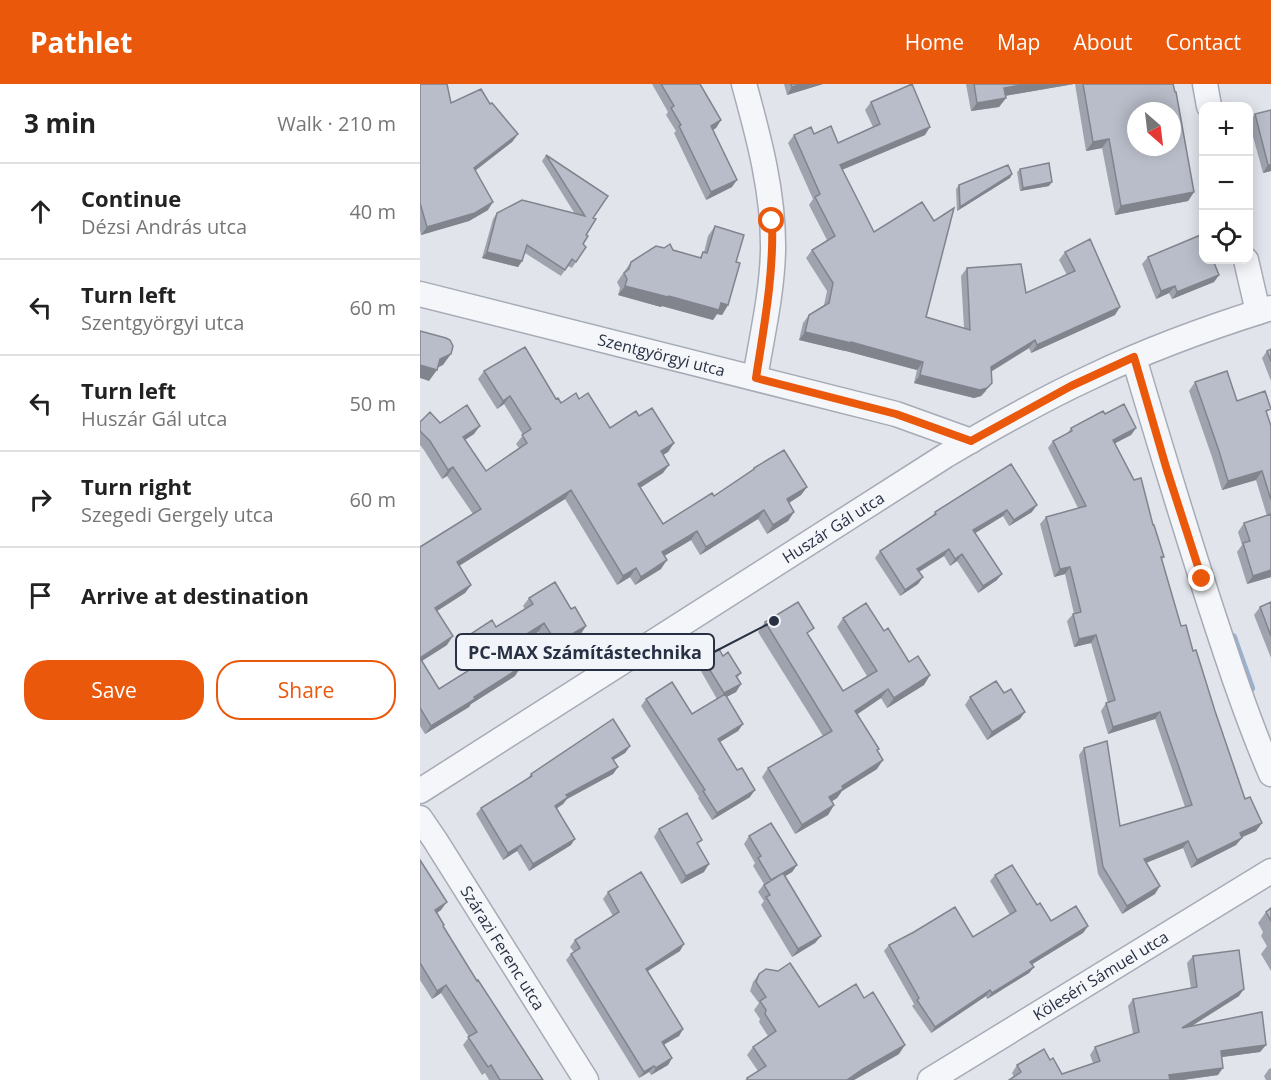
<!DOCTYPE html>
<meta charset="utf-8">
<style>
body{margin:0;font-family:"Open Sans",sans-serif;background:#f2f2f2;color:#222}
.controls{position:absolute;right:18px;top:18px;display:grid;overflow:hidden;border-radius:12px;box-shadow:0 3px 15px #0003}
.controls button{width:54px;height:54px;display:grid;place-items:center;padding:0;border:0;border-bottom:2px solid #e0e0e0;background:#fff;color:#222;font:30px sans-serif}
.compass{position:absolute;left:707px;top:18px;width:54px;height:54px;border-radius:50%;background:#fff;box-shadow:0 3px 15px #0003;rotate:152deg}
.stop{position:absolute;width:18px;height:18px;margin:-14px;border:4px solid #ea580c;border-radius:50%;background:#fff}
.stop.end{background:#ea580c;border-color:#fff;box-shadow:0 2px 6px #0008}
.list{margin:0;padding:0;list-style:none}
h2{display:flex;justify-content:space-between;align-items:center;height:78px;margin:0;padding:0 24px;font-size:26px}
h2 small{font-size:20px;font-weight:400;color:#767676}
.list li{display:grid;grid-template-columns:39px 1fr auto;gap:18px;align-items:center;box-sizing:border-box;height:96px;padding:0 24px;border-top:2px solid #e0e0e0}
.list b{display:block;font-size:22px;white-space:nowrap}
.list p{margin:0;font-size:20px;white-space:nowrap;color:#767676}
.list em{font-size:20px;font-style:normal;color:#767676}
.actions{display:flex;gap:12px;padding:18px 24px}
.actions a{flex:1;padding:14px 0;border:2px solid #ea580c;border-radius:24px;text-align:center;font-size:21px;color:#ea580c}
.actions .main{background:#ea580c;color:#fff}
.icon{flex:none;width:33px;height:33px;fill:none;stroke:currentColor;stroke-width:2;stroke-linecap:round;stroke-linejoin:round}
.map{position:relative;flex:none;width:851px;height:996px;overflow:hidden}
header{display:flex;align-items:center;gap:36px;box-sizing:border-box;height:84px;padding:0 30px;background:#ea580c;color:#fff}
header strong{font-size:28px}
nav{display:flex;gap:33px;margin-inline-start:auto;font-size:21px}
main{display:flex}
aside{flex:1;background:#fff}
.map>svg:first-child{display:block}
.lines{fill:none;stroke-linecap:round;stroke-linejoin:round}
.stream{stroke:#99b1cd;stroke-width:8}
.street-casing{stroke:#a6abb6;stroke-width:27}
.street{stroke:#f4f6f9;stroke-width:24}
.wall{fill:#9ea3ad}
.shaded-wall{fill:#81848d}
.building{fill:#b8bdc9;stroke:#81848d;stroke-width:1.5;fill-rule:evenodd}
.route{stroke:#ea580c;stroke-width:8}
.labels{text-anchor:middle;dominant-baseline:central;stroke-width:5;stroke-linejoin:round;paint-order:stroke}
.street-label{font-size:16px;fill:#283144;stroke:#f1f4f8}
.leader{fill:none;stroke:#283144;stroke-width:2}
.callout-dot{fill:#283144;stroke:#f1f4f8;stroke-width:2}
.callout{fill:#f1f4f8;stroke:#283144;stroke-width:2}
.callout-label{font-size:18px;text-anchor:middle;font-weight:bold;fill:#283144}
</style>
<header>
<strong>Pathlet</strong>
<nav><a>Home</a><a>Map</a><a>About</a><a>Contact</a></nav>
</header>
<main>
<aside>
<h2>3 min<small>Walk · 210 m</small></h2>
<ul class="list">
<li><svg class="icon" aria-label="ahead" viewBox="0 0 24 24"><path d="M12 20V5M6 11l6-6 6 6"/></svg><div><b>Continue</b><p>Dézsi András utca</p></div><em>40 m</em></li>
<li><svg class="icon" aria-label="left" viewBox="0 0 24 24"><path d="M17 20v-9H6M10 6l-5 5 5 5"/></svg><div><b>Turn left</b><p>Szentgyörgyi utca</p></div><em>60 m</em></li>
<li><svg class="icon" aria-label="left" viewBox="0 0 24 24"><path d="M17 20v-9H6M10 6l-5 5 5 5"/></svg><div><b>Turn left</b><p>Huszár Gál utca</p></div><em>50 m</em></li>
<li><svg class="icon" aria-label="right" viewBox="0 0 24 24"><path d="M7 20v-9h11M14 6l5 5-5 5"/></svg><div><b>Turn right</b><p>Szegedi Gergely utca</p></div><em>60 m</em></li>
<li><svg class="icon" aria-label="arrive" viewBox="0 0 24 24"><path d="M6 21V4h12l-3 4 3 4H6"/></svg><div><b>Arrive at destination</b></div></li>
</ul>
<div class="actions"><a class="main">Save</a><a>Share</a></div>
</aside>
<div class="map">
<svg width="851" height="996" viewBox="0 0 851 996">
<rect width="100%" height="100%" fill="#e1e4eb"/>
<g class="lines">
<path class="stream" d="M813,553L831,604"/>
<g class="street-casing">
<g id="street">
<path d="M324,0C339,54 354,110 353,167C352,209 342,252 335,294"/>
<path d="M785,0L789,22"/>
<path d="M826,176L838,228"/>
<path id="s1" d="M0,210L476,330L551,357"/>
<path d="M714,274C738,355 763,437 789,518C808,576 827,634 851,690"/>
<path id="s2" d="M0,707L525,372C572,344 621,316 671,293C729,265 790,243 851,224"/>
<path id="s3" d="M0,734L15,756L166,996"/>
<path id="s4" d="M510,996L851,787"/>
</g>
</g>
<use href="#street" class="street"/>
</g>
<path class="wall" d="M0,0L31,19L70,20L98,50L92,58L55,87L68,126L49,137L1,151L0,146Z
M232,0H280L301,36L296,44L293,46L312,103L286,116L254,49L256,47L246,31L248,28Z
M364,0H403L367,11Z
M546,0H654L585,12L586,14L579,23L551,27Z
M655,0H753L774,108L768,117L695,131L682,64L666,67Z
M451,18L505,51L422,86L454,148L506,233L544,244L541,192L547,184L606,209L647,191L639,176L645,168L695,231L611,269L609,264L571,288L566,307L561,312L554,314L494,299L497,286L426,267H425L379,256L383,239L389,231L404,221L407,207L386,174L392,166L407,156L389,121L393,115L368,59L374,51L394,50L418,59L453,43L445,26Z
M835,30L851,87L843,89L829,38Z
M126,71L173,134L163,160L166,163L152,184L148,182L141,192L105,169L102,177L98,183L62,174L73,135L77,129L155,130L122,77Z
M600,85L629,102L600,107L597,88Z
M592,90L590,94L537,127L536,105L539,101Z
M295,142L316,178L308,221L302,231L297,230L293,236L242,222L241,223L198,211L200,204L197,198L211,178L253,166L279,174L284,168L288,152Z
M728,173L799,191L794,198L752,215L749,209L736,215L722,180Z
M851,265V297L842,274L847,267Z
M64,287L136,315L141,319L159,315L190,344L219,332L254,359L248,368L243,371V389L220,404L243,440L294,412L332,387L334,384L387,403L381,411L369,419L374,428L368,437L347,450L338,435L280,471L271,456L244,472L241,485L215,501L210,493L197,501L145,415L39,482L51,501L45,509L17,527L27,561L2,577L19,605L51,585L37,564L43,555L76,543L105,525L103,522L109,514L151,525L166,542L160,551L141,562L140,560L130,567L118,548L90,566L95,592L51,620L49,623L5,650L0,642V463L53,430L27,392L22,395L4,366L0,361V338L20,339L54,350L45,356L66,387L99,364L96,360L103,351L84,320L77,325L58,295Z
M775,298L847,330L851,342V493L827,500L817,468L822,461L818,448L824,439L847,432L836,396L802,406L793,376L769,307Z
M685,330L716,344L711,351L695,359L733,441L744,473L742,475L761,542L773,567L795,627L825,715L842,739L836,747L821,753L816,761L771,784L763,764L726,779L735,810L702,830L678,790L659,671L664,664L700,742L765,723L735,635L688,650L681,627L686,619H688L671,559L654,563L647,537L653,530H654L645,490L634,493L620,440L626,433L658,424L628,364L633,357L647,350L651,344Z
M591,380L612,428L589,442L583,432L555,449L577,496L558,509L537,477L530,482L524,472L499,488L503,493L498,500L480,512L455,474L460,467L511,434L515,428Z
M851,518V574L834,531L840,523Z
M423,534L464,547L489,578L510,591L504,601L467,624L461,614L437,630L458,667L457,685L422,707L417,714L412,717L414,721L408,731L375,750L342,693L348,684L403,652L338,548L345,538L389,552L423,607L447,592L417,543Z
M303,572L321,589L317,594L321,600L316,608L306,613L323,640L318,647L300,658L330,713L292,736L278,714L279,713L221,622L226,615L272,630L297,615L278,582L283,575Z
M550,613L600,635L567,656L545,621Z
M210,662L205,669L193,676L198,683L193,690L147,715L143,720L137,724L151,761L109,787L97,767L83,776L56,730L61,724L108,694L111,690Z
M239,745L284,788L261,800L234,753Z
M329,752L377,781L372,788L365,792L401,852L395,859L372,873L341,821L344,817L338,808L344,800L333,782L335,779L324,760Z
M0,776L21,826L17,829L23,843L57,897L123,996H69L65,989L62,991L43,961L49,953L21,909L12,915L0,896Z
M575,791L617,821L631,837L668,842L663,849L612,880L614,883L609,889L567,915L566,912L511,949L492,922L494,920L464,867L469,861L553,853L590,831L570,797Z
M188,808L260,867L228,887L263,945L259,952L244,960L252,974L248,981L231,991L229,988L219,994L146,876L151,870L154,868L150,863L155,856L193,832L183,815Z
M851,824V887L841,870L847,862L841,852L843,848L838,839L846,828Z
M773,872L819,912L772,942L846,961L840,968L801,973L798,991L763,996H589L594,993L592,989L597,981L630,976L642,990L673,979L670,971L675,963L713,950L708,922L713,915L771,904L767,879Z
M339,890L399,923L479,970L434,996H325L327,994L338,987L327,971L333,963L348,952L339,938L340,935L334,926L339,919L330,907L333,898Z
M851,984V996H846L844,992L849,985Z"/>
<path class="shaded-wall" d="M382,0H403L367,11L372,3Z
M607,0H654L578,13L584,4Z
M586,14L579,23L551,27L557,19Z
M301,36L296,44L286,50L291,42Z
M510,43L505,51L414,89L420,81Z
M98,50L92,58L48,92L54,84Z
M689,55L682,64L666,67L673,58Z
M848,81H851V87L843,89Z
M592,90L590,94L537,127L540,123Z
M317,96L312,103L286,116L291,108Z
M632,98L629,102L600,107L603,104Z
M774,108L768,117L695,131L701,122Z
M73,118L68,126L49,137L1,151L7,143Z
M67,168L102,177L98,183L62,174Z
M799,191L794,198L752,215L757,208Z
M205,202L249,212L301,219L308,221L302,231L297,230L293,236L242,222L241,223L198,211Z
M755,202L749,209L736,215L741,207Z
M700,223L695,231L611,269L617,261Z
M385,248L431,258L503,278L497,286L426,267H425L379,256Z
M615,256L609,264L565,291L571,283Z
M31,270L23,281L15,285L17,286L9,297L0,294V281L20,275Z
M500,291L572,299L561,312L554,314L494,299Z
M90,312L84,320L77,325L83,317Z
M60,342L54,350L37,361L43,353Z
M716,344L711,351L688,363L693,356Z
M254,359L248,368L235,376L241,367Z
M249,381L243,389L212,409L218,400Z
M33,383L27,392L22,395L28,386Z
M842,387L836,396L802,406L808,397Z
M387,403L381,411L361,424L367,415Z
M151,406L145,415L31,487L37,478Z
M617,421L612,428L589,442L594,436Z
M344,426L338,435L280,471L286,463Z
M587,426L583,432L549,453L553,446Z
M374,428L368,437L347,450L353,441Z
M277,447L271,456L236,477L242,468Z
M529,465L524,472L492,492L497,485Z
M542,470L537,477L530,482L535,475Z
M247,476L241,485L215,501L221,493Z
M650,483L645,490L634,493L640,485Z
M216,484L210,493L197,501L203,492Z
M851,486V493L827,500L833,492Z
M582,490L577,496L558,509L563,502Z
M503,493L498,500L480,512L485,506Z
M51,501L45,509L9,532L15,524Z
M124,539L118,548L82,571L88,562Z
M166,542L160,551L141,562L147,553Z
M676,551L671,559L654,563L659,555Z
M33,552L27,561L0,578V574Z
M146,552L140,560L130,567L136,558Z
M101,583L95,592L51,620L49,623L5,650L11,642Z
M510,591L504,601L467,624L474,614Z
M321,600L316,608L299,617L304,609Z
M468,605L461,614L429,636L435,627Z
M605,628L600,635L567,656L572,648Z
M740,628L735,635L688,650L693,643Z
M323,640L318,647L293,662L298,655Z
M210,662L205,669L187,680L192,674Z
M463,676L457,685L422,707L417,714L403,723L409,713L422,702Z
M198,683L193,690L147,715L143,720L130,729L135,722L146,711Z
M335,706L330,713L292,736L297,729Z
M414,721L408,731L375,750L382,741Z
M842,739L836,747L814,757L820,749Z
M822,754L816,761L771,784L777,776Z
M155,755L151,761L109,787L113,780Z
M768,757L763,764L718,782L724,775Z
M101,761L97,767L83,776L88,769Z
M289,780L284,788L261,800L266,792Z
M377,781L372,788L346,804L351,796Z
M740,802L735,810L702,830L707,822Z
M27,818L21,826L9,834L15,826Z
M668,842L663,849L606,884L610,878Z
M401,852L395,859L372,873L378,865Z
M264,860L260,867L221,891L226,885Z
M614,883L609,889L567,915L572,909Z
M26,901L21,909L12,915L17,907Z
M824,905L819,912L757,951L762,944Z
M570,906L566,912L511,949L515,943Z
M263,945L259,952L238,964L242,958Z
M485,961L479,970L434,996H427L443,985Z
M846,961L840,968L795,974L801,967Z
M252,974L248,981L231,991L236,984Z
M234,982L229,988L219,994L224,988Z
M803,984L798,991L762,996H746L749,991Z"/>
<path class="building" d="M0,0H27L31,19L61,5L70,20L72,19L98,50L54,84L73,118L55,129L7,143L0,119Z
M241,0H280L301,36L291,42L317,96L291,108L259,42L261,41L251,24L254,22Z
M371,0H382L372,3Z
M492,0L510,43L420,81L454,148L502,118L514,137L534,124L506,233L550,246L547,184L601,180L606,209L655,187L645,168L670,155L700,223L617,261L615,256L571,283L572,299L567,304L560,306L500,291L503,278L431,258V259L385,248L389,231L409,219L413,199L392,166L415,152L395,113L400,110L374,51L391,43L394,50L411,42L418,59L460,40L451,18Z
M554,0H607L584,4L586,14L557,19Z
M663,0H753L755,8H756L774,108L701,122L689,55L673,58ZM716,27H752V63H716Z
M851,26V81H848L835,30Z
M126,71L188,112L173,134L176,135L166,151L168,152L163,160L166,163L156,178L152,175L145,186L107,161L102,177L67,168L77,129L102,116L165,132Z
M629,79L632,98L603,104L600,85Z
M588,81L592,90L540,123L539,101Z
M295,142L324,151L316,178L320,179L308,221L301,219L299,226L249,212L248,213L205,202L207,195L204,189L209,185L211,178L236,162L244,164L250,160L253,166L281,174L283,168L287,169Z
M783,150V176H793L799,191L757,208L755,202L741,207L728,173Z
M0,247L26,254L30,256L33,262L31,270L20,275L17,286L0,281Z
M105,263L136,315L138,314L141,319L156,309L159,315L168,309L190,344L216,327L219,332L232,324L254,359L241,367L249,381L218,400L243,440L292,409L294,412L334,385V384L364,366L387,403L367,415L374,428L353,441L344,426L286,463L277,447L242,468L247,476L221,493L216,484L203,492L151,406L37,478L51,501L15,524L33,552L0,574L19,605L59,580L43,555L72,536L76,543L113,520L109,514L135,498L151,525L155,523L166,542L147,553L146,552L136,558L124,539L88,562L101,583L54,613L55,615L11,642L0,624V463L61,425L33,383L28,386L10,357L0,347V338L10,328L20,339L47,321L60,342L43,353L66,387L107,359L102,351L111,345L90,312L83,317L64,287Z
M851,265V277L847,267Z
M807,287L817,317L845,307L851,325L846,327L851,342V416L842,387L808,397L799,367L775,298Z
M704,320L716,344L693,356L714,396L721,394L733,441H734L744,473H741L761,542L766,541L773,567L776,566L795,627L825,715L830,713L842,739L820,749L822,754L777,776L768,757L724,775L740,802L707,822L683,783L664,664L687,657L700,742L772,721L740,628L693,643L686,619L695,616L676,551L659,555L653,530L661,528L650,483L640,485L626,433L666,422L633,357L652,347L651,344L683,327L685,330Z
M591,380L617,421L594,436L587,426L553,446L582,490L563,502L542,470L535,475L529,465L497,485L503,493L485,506L460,467L516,430L515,428Z
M851,430V486L833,492L823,459L830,457L824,439Z
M378,518L394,544L387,549L423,607L457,587L423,534L446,519L464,547L468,544L489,578L498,572L510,591L474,614L468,605L435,627L459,665L457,666L463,676L422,702L423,705L409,713L414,721L382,741L348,684L412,647L345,538Z
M851,518V552L840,523Z
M299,565L303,572L308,568L321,589L316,592L321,600L304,609L283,575Z
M576,597L584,609L591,605L605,628L572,648L550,613Z
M252,598L272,630L305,610L323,640L298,655L317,686L322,684L335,706L297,729L283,707L285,706L226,615Z
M193,635L210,662L192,674L198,683L146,711L148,713L135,722L155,755L113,780L101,761L88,769L61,724L112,692L111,690Z
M267,729L282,756L277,759L289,780L266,792L239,745Z
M351,739L377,781L351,796L338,774L341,772L329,752Z
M0,776L27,818L15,826L24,841L23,842L57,897L58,896L123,996H80L71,981L68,983L48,953L57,948L26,901L17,907L0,879Z
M592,781L617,821L620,819L631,837L656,822L668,842L610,878L614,883L572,909L570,906L515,943L497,916L499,914L469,861L494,848L535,823L553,853L596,827L575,791Z
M221,788L264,860L226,885L263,945L242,958L252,974L236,984L234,982L224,988L151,870L160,864L155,856L199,828L188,808Z
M363,789L401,852L378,865L346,813L350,811L344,801Z
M851,824V837L846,828Z
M819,866L824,905L762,944L842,928L846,961L801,967L803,984L749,991L750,996H589L601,988L597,981L624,965L630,976L633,974L642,990L680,977L675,963L719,948L713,915L777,903L773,872Z
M370,879L399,923L436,900L444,914L453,908L485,961L443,985L427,996H328L327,994L346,982L333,963L356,947L345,930L346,926L340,917L346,913L336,898L339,890L346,885L358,887Z"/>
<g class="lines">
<path class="route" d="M352,137C354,190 344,242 336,294L476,330L551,357L651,302L714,273L746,383L782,495"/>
</g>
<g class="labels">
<g class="street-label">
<text stroke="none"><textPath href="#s1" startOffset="249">Szentgyörgyi utca</textPath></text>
<text stroke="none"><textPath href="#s2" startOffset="490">Huszár Gál utca</textPath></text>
<text stroke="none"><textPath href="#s3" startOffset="154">Szárazi Ferenc utca</textPath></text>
<text stroke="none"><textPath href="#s4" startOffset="200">Köleséri Sámuel utca</textPath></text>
</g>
</g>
<path class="leader" d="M354 537L294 568"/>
<circle class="callout-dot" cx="354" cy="537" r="6"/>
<rect class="callout" x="36" y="550" width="258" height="36" rx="6"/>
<g class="callout-label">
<text x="165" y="575">PC-MAX Számítástechnika</text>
</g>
</svg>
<div class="controls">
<button>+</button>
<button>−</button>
<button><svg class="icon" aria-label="locate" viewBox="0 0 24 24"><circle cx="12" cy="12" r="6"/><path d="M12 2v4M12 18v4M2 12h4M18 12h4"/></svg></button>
</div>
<svg class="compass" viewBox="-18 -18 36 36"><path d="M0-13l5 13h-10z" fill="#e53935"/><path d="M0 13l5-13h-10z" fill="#767676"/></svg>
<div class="stop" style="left:352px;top:137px"></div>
<div class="stop end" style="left:782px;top:495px"></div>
</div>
</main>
